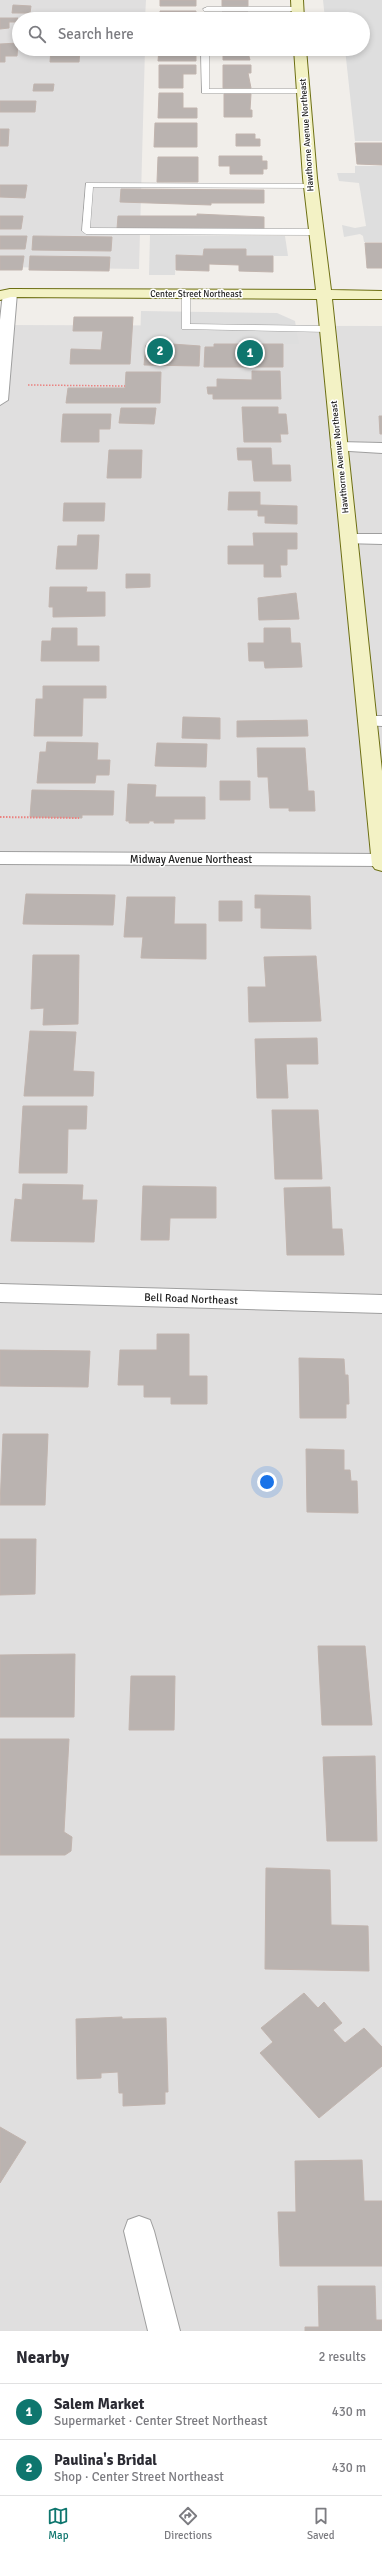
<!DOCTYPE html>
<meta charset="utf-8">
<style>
body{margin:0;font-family:Signika,sans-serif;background:#f2f2f3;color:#2b2b33}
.you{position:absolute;left:267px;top:1482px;width:14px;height:14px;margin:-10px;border:3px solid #fff;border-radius:50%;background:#1a73e8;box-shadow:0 0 0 6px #1a73e833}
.badge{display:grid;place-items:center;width:26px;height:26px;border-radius:50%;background:#0f766e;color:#fff;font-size:13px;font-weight:700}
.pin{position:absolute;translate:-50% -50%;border:2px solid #fff;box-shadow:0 1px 4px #0006}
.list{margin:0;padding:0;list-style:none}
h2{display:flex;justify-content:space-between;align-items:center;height:52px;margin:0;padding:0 16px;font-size:17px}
h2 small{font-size:13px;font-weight:400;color:#7c7c81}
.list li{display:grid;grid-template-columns:26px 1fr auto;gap:12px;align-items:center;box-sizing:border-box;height:56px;padding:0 16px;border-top:1px solid #e1e1e2}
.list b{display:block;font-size:15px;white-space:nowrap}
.list p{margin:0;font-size:13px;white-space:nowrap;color:#7c7c81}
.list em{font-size:13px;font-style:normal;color:#7c7c81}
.icon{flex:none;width:22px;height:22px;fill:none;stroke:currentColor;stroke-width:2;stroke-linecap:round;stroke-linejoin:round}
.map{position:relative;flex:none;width:382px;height:2331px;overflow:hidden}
.search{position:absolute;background:#fff;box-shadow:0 2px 6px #0003;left:12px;right:12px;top:12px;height:44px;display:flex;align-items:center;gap:10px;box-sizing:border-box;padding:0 14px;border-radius:22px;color:#7c7c81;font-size:15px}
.sheet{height:164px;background:#fff}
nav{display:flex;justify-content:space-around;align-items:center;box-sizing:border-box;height:56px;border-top:1px solid #e1e1e2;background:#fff;font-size:11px;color:#7c7c81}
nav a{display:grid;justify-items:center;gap:2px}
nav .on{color:#0f766e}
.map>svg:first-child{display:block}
.residential{fill:#e0dfdf}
.parking{fill:#dedede}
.building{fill:#bab3b0;stroke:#c1b4ae}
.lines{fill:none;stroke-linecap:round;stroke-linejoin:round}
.lane-casing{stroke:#9f9f9f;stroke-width:1}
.street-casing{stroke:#9f9f9f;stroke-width:2}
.secondary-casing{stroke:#6d6f13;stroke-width:2}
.path-far1{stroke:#ea8381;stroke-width:1.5;stroke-dasharray:1.5 1.5;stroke-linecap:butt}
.path{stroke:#ea8381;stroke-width:2;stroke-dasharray:1.5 1.5;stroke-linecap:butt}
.lane{fill:#fff;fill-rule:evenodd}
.street{fill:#fff;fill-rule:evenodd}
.secondary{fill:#f3f2c5;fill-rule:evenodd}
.labels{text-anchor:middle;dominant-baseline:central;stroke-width:3;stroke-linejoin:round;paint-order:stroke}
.far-street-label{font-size:9px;fill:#222;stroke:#fff}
.street-label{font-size:11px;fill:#222;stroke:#fff}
</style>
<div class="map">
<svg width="382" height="2331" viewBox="0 0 382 2331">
<rect width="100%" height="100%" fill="#f1eeea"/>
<path class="residential" d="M0,0H146L145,19H19V49H145L139,269L0,267Z
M0,325L382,326V2331H0Z"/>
<path class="parking" d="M323,0H382V141H355L345,49H363V19H325Z
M355,166H382V242H364L363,236L360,234L344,237L342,225L355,228L366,226L359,183L339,181L337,173H355Z
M150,235L285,236L288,256H246V249H204L203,256H176L175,275H149Z
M141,311L277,313L295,321L299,344H214V347L185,346L184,344L140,345Z"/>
<path class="building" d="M160,0H196V6H160Z
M222,0H248V6H222Z
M13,5L31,6L30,13H12Z
M160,11H196V19H160Z
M222,12H248V18L222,19Z
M0,18H18L17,22H9V28L0,29Z
M18,43L17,56H5V62H0V44Z
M32,49H51V54H32Z
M51,49H80L79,62H50Z
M159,49L196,51V61H158Z
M223,49H247L250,60H223Z
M159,65H196V74H183V88H159Z
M223,65H251V73H248L251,88H223Z
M34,84H54L53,91H33Z
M159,93H183V108H197V118H158Z
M224,94H251L250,110H252V117H224Z
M0,101H36L35,112H0Z
M155,123H197V147H154Z
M0,129H9L8,146H0Z
M236,134H255V139H260V146H236Z
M355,143H382V165L357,164Z
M219,156H262V161H267V169H263V174H230V166H219Z
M158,157H198V182H157Z
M0,185H27L25,198L0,197Z
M121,189L264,190V203H211V205L120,202Z
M197,214L264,217V230L117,229L118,216H197Z
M0,216H23L21,229H0Z
M0,236H27L25,249H0Z
M33,236L112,237L111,251L32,250Z
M365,243H382V268H367Z
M204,249H246V256H273V272L239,271V265L209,264V271L176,270V255L203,256Z
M0,256H24L22,270H0Z
M30,256L110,257L109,271L29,270Z
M74,317H133L130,364H70L71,349L101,350L103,331H73Z
M158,343L200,346L199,366L144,365L146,345L158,346Z
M214,344H283V367H204L205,347H214Z
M252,371H280L281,399H213V394H208L207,387H217V379L252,380Z
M126,372H161L160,403H66L68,388H125Z
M242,407H278V414H286L288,434H280L281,442H244Z
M121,408H156L154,424L119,423Z
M63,414H111L110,429H99V442H61Z
M379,416H382V434H380Z
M237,448H271L272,465H290L291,481H254L252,460H238Z
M109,450H142L141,478H107Z
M229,492H260V505L297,506V524L265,523V516H258V510H228Z
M64,503H105L104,521H63Z
M253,533H297V549H287V565H280L281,577H264V564H228V546H254Z
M78,535H99L97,569H56L58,546H77Z
M126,574H150V587L126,588Z
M50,587H87L86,592H105V616L53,617V607H49Z
M296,593L299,619L259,620L258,598Z
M52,628H77V646H99V661H41L42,641H51Z
M264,628H290L291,643H300L302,667L265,668L264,661H249L248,643H264Z
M43,686H106V698H83L82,736H34L36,699H43Z
M183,717L220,718V739L182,738Z
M307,720L308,736L237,737V721Z
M47,742L98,743L97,760H110L109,775H96L95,783H37L40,752H46Z
M157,743L207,744L206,767L155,766Z
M257,748H305L308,791H314L315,811H289V808H270L268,777H258Z
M220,781H250V800H220Z
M128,784L156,785L155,797H205V819H174V823H154V821H149V823H129V821H126Z
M32,790L114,791L113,815H82V818L30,817Z
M26,894L115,895L113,925L23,924Z
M255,895L310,896L311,929L261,928V908H255Z
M127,897H175L174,924H206V959L141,958L143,937H124Z
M219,901H242V921H219Z
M33,955H79L78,1024L43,1025L44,1008L31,1009Z
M316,956L321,1021L249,1022L248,987H266L264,957Z
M30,1031L76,1032L73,1071L94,1072L93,1096H24Z
M317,1038L318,1064H286L288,1098H257L255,1039Z
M23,1106H87L86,1129H68L67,1173H19Z
M272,1110H318L322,1179H275Z
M23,1184L83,1185L82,1200H97L94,1242L11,1241L15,1199L22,1200Z
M143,1186L216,1187V1218H170L169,1240H141Z
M330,1187L332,1229H342L344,1255H287L284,1188Z
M157,1334H189V1376H207V1404H171V1397H144V1385H118L120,1350H157Z
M0,1350L90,1351L88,1387L0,1386Z
M299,1358L344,1359L345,1375H348L349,1404H346V1418H300Z
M3,1434H48L45,1505H0Z
M306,1449L344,1450V1470H350L351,1481H357L358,1513L307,1512Z
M0,1539H36L35,1594L0,1595Z
M318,1646H365L372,1725H322Z
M75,1654L74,1717H0V1655Z
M131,1676H175L174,1730H129Z
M0,1739H69L64,1832L72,1837L71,1851L65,1855H0Z
M375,1756L377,1841H327L323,1757Z
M266,1868L330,1870L331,1925L368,1926L369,1971L265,1969Z
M304,1993L318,2008L324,2002L342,2023L333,2030L345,2043L364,2028L382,2047V2066L319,2118L260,2053L273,2042L261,2028Z
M122,2017V2019L166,2018L168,2092H165V2104L123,2106V2093H119L118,2072L101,2073V2078L77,2079L76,2019Z
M0,2127L26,2142L0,2183Z
M362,2160L364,2201H382V2266H280L278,2212H296L295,2161Z
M318,2286H375L376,2320H382V2331H305V2327H319Z"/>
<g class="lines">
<g class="lane-casing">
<path id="lane" d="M207,7H297L301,9L297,11H204L203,9Z
M201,49H209V89H304L308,91L304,93H202Z
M86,183L311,184H314V188L93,187L90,228L315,229L319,232L315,235L86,234L82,231Z
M186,290L190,293V324L328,326L332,329L328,332L182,329V293Z"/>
</g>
<g class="street-casing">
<path id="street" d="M10,289L17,293L8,400L0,405V320L3,293Z
M339,442L382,443V453L333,450L331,447L333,444Z
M349,534H382V544L343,543L341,539L343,535Z
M367,716H382V726L361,725L358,721L361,717Z
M0,852L382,854V866L0,864Z
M0,1284L382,1295V1313L0,1302Z
M139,2216L150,2220L154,2231L180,2331H148L124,2231L128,2220Z"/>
</g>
<g class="secondary-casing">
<path id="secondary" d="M291,0H303L304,19H292Z
M294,49H306L317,178L331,290L382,291V299H332L382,771V871L375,869L372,865L317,299L11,297L0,300V291L10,289L316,290L303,178Z"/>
</g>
<path class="path-far1" d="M28,385L125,386"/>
<path class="path" d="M0,817L79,818"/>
<use href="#lane" class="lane"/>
<use href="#street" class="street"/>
<use href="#secondary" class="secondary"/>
</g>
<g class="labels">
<g class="far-street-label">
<text transform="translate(307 135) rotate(-94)">Hawthorne Avenue Northeast</text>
<text x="196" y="294">Center Street Northeast</text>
<text transform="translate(340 457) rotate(-96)">Hawthorne Avenue Northeast</text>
</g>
<g class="street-label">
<text x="191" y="859">Midway Avenue Northeast</text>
<text transform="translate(191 1299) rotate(2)">Bell Road Northeast</text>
</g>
</g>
</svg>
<div class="you"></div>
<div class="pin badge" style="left:250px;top:353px">1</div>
<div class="pin badge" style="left:160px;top:351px">2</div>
<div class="search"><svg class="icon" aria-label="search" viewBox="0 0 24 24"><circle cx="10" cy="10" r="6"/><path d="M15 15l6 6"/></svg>Search here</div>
</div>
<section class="sheet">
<h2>Nearby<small>2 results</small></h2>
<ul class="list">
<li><span class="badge">1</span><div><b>Salem Market</b><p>Supermarket · Center Street Northeast</p></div><em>430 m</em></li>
<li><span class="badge">2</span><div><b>Paulina's Bridal</b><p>Shop · Center Street Northeast</p></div><em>430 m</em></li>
</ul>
</section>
<nav>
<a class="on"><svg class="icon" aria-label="map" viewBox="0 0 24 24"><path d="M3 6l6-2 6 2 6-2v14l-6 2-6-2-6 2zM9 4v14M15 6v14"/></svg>Map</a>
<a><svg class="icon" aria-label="directions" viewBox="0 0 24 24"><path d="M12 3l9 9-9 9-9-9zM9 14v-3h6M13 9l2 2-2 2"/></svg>Directions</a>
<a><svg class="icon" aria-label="saved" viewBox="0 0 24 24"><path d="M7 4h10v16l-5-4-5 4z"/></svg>Saved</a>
</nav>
